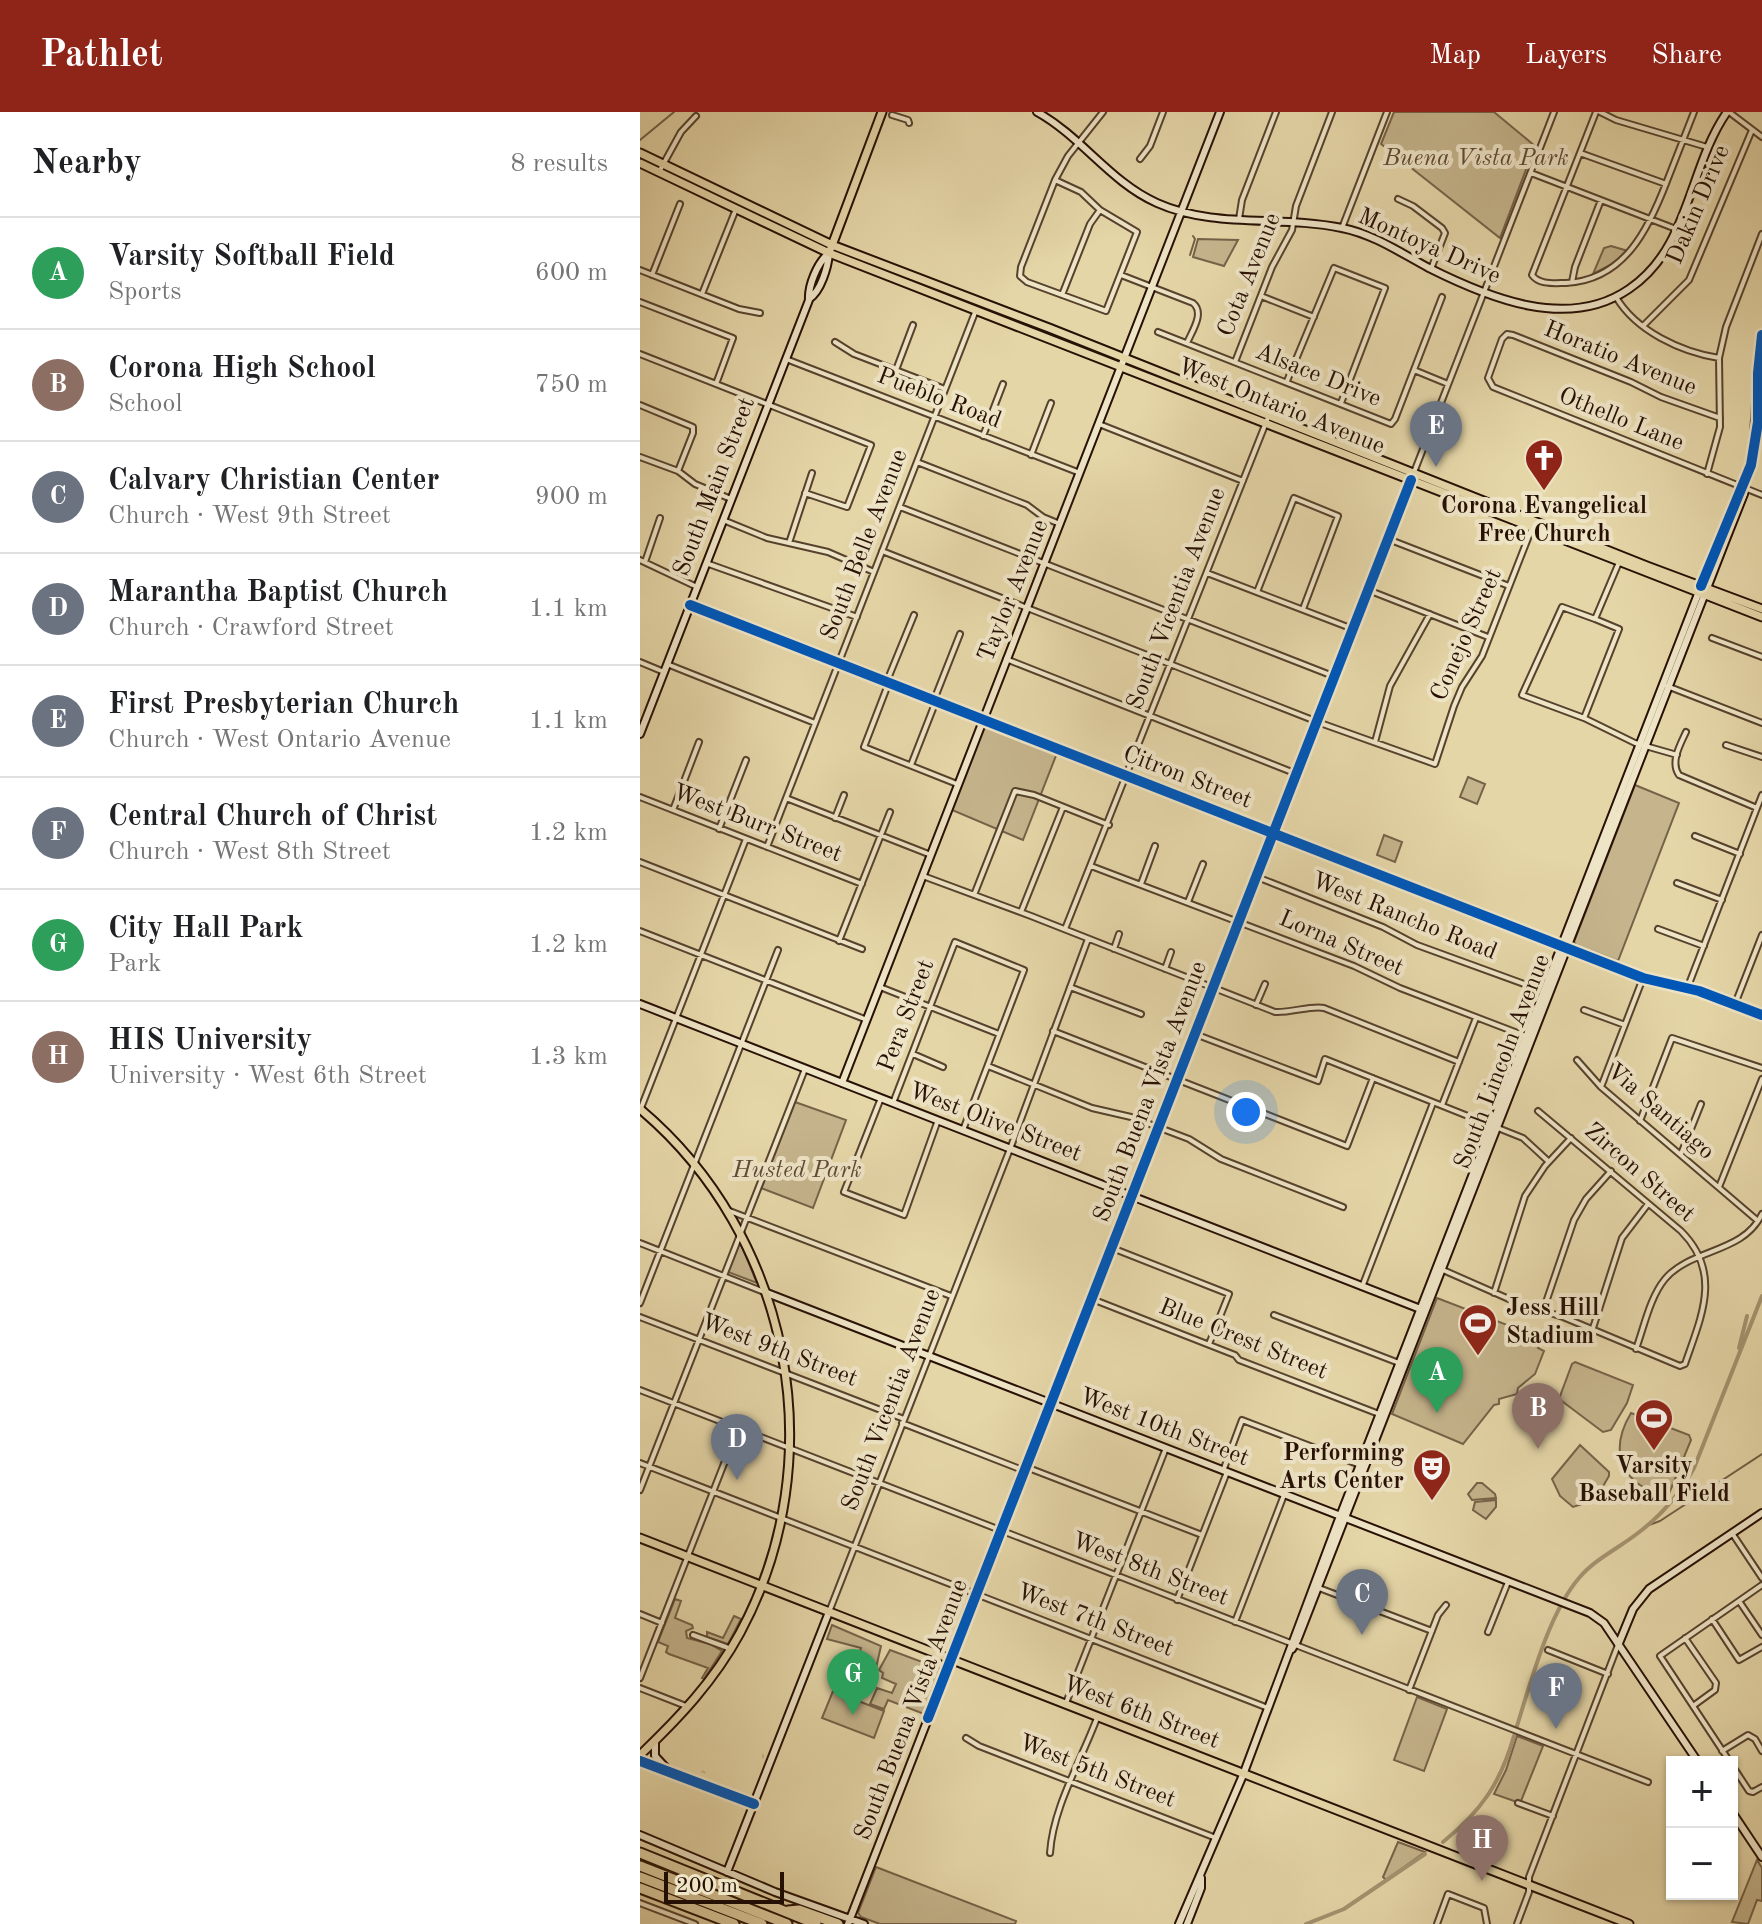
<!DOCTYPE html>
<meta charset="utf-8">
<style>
body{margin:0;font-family:"Old Standard TT",serif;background:#f2f2f2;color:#202124}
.controls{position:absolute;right:24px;bottom:24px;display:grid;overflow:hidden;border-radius:0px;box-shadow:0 2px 6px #0004}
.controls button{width:72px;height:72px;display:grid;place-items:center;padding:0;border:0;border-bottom:2px solid #e0e0e0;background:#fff;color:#202124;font:40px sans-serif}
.scale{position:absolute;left:24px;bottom:20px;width:120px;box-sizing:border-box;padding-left:8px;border:4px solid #271004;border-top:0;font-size:22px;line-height:28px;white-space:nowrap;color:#271004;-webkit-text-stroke:6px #eee4c6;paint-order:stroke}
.you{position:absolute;left:606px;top:1000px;width:28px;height:28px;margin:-20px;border:6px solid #fff;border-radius:50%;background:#1a73e8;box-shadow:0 0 0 12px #1a73e833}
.badge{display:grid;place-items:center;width:52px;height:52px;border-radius:50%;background:#8f2418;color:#fff;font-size:26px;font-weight:700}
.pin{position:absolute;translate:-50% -66px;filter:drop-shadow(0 2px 4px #0008)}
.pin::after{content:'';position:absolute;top:42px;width:28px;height:24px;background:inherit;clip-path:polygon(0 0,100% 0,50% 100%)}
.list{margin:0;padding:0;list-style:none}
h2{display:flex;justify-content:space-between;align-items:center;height:104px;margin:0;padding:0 32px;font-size:34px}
h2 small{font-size:26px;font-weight:400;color:#757577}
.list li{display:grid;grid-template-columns:52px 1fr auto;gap:24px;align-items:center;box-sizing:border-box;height:112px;padding:0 32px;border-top:2px solid #e0e0e0}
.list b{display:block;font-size:30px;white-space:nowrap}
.list p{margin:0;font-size:26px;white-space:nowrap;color:#757577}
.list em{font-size:26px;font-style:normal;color:#757577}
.map{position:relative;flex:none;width:1122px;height:1812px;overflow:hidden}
header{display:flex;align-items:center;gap:48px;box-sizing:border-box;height:112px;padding:0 40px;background:#8f2418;color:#fff}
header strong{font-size:38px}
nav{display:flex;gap:44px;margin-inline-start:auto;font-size:28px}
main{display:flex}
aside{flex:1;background:#fff}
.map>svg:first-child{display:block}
.green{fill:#c5b48c;stroke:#766248;stroke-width:2}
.water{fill:#a49370;stroke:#725f45;stroke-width:2}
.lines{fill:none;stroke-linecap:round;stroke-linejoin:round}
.stream{stroke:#725f45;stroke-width:2}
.canal{stroke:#a49370;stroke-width:4}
.street-tunnel{stroke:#c8b88f;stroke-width:4;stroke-dasharray:4 2;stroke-linecap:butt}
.street-casing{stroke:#56422d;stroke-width:8}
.secondary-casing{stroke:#271004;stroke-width:10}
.primary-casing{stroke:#271004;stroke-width:11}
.highway-casing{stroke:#271004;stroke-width:13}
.street{stroke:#eee4c6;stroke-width:4}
.secondary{stroke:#eee4c6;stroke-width:6}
.primary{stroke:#e5d6a8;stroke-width:7}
.highway{stroke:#e5d6a8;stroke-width:9}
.cycleway-casing{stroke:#eee4c6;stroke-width:15}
.cycleway{stroke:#0057b8;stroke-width:10}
.labels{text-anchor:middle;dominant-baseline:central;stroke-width:8;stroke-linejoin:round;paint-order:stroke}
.park-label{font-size:24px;font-style:italic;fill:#5e4934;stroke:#eee4c6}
.street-label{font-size:24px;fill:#271004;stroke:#eee4c6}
.poi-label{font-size:24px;font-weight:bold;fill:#271004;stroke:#eee4c6}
</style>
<header>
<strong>Pathlet</strong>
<nav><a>Map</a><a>Layers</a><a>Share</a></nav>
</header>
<main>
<aside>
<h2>Nearby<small>8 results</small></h2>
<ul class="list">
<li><span class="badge" style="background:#2e9e5b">A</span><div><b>Varsity Softball Field</b><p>Sports</p></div><em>600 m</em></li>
<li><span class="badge" style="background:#8d6e63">B</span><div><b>Corona High School</b><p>School</p></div><em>750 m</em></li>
<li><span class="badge" style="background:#6b7280">C</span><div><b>Calvary Christian Center</b><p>Church · West 9th Street</p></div><em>900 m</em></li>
<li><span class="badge" style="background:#6b7280">D</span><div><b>Marantha Baptist Church</b><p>Church · Crawford Street</p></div><em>1.1 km</em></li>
<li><span class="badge" style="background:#6b7280">E</span><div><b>First Presbyterian Church</b><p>Church · West Ontario Avenue</p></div><em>1.1 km</em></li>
<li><span class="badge" style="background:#6b7280">F</span><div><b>Central Church of Christ</b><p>Church · West 8th Street</p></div><em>1.2 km</em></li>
<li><span class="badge" style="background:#2e9e5b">G</span><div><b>City Hall Park</b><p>Park</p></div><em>1.2 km</em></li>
<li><span class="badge" style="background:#8d6e63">H</span><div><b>HIS University</b><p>University · West 6th Street</p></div><em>1.3 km</em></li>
</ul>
</aside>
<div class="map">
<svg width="1122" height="1812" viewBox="0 0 1122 1812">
<rect width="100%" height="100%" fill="#e5d6a8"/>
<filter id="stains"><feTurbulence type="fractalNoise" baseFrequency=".0025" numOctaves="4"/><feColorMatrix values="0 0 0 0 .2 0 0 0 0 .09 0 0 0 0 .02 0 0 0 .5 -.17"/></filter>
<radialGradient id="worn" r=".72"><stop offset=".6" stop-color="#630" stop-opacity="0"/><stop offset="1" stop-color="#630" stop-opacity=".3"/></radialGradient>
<path class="green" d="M754,0H854L895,34L860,126L741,32Z
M558,127L598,128L584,154L553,145Z
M971,134L988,139L974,151L953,162L964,136Z
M347,613L417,641L383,728L312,698L342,618Z
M828,665L845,672L837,692L820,685Z
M995,673L1039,691L978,849L936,833L934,830Z
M744,723L762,730L755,750L737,743Z
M155,990L206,1008L173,1096L121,1076Z
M100,1130L117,1171L88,1160Z
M797,1186L901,1226L898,1236L904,1239L895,1262L878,1276L877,1282L859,1287V1292L854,1293L823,1332L752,1302Z
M935,1250L993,1273L987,1291L971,1318L963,1320L919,1287L932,1252Z
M991,1301L1049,1323L1051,1328L1028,1384C983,1375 967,1341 991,1301Z
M940,1333L969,1360V1364L955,1388L933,1395L920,1384L912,1367Z
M837,1371H842L855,1382L856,1386L832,1388L828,1382Z
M856,1388V1395L846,1407L833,1398L835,1390Z
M35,1487L41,1489L35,1506L52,1513L53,1516L46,1519L47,1526L70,1532L82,1539L64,1567L62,1566L68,1556L29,1542L26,1540L28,1534L18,1530Z
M94,1504L101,1507L88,1532L67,1525V1520L83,1526Z
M192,1513L241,1534L236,1556H228L225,1559L217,1556L216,1551L221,1536L187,1527Z
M250,1538L301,1557L284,1602L248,1588L244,1597L230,1592L237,1576L252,1581L256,1572L242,1566L243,1561L239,1558Z
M193,1579L244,1599L234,1626L182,1606Z
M777,1585L807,1597L784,1659L754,1648Z
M877,1624L903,1634L881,1689H874L854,1682L866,1658Z
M758,1730L785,1740L746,1768L743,1765Z
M1117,1748L1122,1756V1789L1117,1788L1108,1812L1092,1810Z
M236,1755L376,1809L375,1812H240L221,1805L218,1801Z"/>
<path class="water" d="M903,1281V1305H889V1282Z"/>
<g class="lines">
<path class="stream" d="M0,28L34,0
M550,143L555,127L553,124
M1009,1413L1020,1409L1122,1342"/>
<path class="canal" d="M1099,1236L1107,1204
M877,1614C891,1569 909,1501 939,1466C955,1447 979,1436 998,1421C1022,1403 1040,1382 1054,1356L1122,1184
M803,1730C842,1698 860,1672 874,1624
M666,1812L704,1797L785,1742"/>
<path class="street-tunnel" d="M122,1644H124
M63,1661L64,1659"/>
<g class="street-casing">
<path id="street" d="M956,0L892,163C899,173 914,171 926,171C985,168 1009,116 1027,69C1036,46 1045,23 1054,0
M960,0L976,8L1067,35
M1089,0L1122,25
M252,3L268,8L269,11
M940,41L1026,72
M500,47L510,34L523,0
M19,60L41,20L56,4
M891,61L1036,117
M415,68L441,80L460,98L497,120L466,199L387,170L380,164L381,155L415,68L428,44L463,0
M758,87L773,94L802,116L805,121L791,157
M599,107L602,88L636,0
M702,116L747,0
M0,158L99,197L120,201
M12,163L40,92
M481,163L553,191C565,201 552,219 547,231
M932,170L935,155L961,88
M62,182L96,97
M422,183L450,112L460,98
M621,184L674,205
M976,185C996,219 1041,240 1079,246
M0,190L93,226L76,272
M1003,214L1049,168L1112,18
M518,220L751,312L755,307L802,185
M195,230L214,242L305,277
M0,242L231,333L207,395L165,381
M146,247L440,361
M595,250L632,155L652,118L656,94L692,0
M256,258L273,213
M774,258L808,272
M647,269L694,156L745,176L701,291
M0,293L53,315V321L38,359
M1080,306L1021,285L991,270L873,223L867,222L862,227L848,266L853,275L1122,383
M459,312L603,369
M343,324L363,272
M391,343L411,291
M0,345L38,359L55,372L91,387
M277,350L387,393L403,405L420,412
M1067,362L1080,315L1079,246L1086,215L1122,122
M771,368L914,0
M260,395L693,564
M83,408L127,426L188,440L234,460
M748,427L869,474
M149,431L172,361
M242,439L683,612L795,652L814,594L822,575L842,544L892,416
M0,448L57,475
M5,450L20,406
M66,451L217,505
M567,461L713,517
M728,478L848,525
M617,480L654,386L698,404L663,497
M50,493L1003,866L1059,879L1122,903
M955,507L922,495L882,583L944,606L995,631L1037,643
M1072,526L1122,545
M366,547L657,662
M0,550L24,560
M27,552L175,611
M247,569L274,503
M249,570L224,635L317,672
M1027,574L1122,611
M294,588L320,522
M944,606L979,517L955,507L980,448
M1046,620C1040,633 1030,650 1039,663L1117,696
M735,630L750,574L790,502
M1086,633L1122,645
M271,653L296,589
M0,685L222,772
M146,686L291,743
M33,698L59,630
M195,706L204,683
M79,717L106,648
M1055,724L1100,742
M127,735L336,198
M0,750L222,837
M451,754L714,854L760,876L888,925
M283,764L391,804L635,900C651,901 672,893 684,896L819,950
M617,765L743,815L777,833L898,877L881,921
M1037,771L1082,788
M501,772L515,734
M334,783L375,679L394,683L469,713
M548,790L563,752
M381,800L423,695
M425,817L629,303
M1018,817L1064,834
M0,819L227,908
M199,829L250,700
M474,837L479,822
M525,857L531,840
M240,875L359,922
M430,875L501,902
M1047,877L1122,683
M1095,892L1122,823
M616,893L625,872
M944,898L985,913
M413,919L707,1034L733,966
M555,922L678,969L685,947L883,1026L908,1049
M273,942L303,955
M937,948L961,975L1118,1109
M348,954L452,996L491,1005L549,1027L581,1047L703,1095
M961,975L1003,866
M241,986L204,1080L264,1103L298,1008
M253,991L315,830L384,858L323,1018
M802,993L836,906
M1,996L106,727
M1000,1009L1032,926L1122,956
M1041,1042L1061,992
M1079,1075L1122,967
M87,1098L311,1184
M0,1131L124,1180
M472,1136L589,1182L569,1232
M803,1158L878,1191L923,1205L1040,1254L1045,1252C1061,1205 1083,1161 1041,1119L898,999
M722,1175L793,991
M854,1181L885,1084L905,1054L931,1026
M452,1187L595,1243L599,1248L739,1302
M0,1191L138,838
M903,1199L934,1108L946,1087L971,1059
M634,1203L759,1251
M0,1205L264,1307
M953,1216L982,1126L1008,1092
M996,1237C1004,1215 1010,1185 1025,1167C1051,1136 1103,1142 1122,1102
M0,1278L1008,1670
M262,1311L385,1359
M0,1351L628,1596
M386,1355L562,1423
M583,1359L602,1308L720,1353
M0,1378L165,957
M1092,1421L1122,1466
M679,1476L792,1519
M537,1488L587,1360
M1099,1489L1122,1523
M189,1500L370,1037L448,827
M0,1502L22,1511
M1072,1507L1099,1548L1122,1535
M595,1510L644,1383
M848,1520L868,1470
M53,1523L91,1537
M1045,1526L1076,1571L1075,1578L1053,1594
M908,1538L968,1562
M0,1566L98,1316
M0,1576L46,1594
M769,1578L798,1503L806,1493
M426,1591L526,1336
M326,1626L339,1634L576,1726
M1082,1639L1108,1623L1115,1627L1122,1639
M1090,1650L1020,1544L1122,1473
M1092,1653L1109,1679L1113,1680L1122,1675
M878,1691L913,1704
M410,1741C413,1695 441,1649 457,1606
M0,1791L55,1812
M797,1812L808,1782L844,1796L847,1812
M877,1812L889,1780V1765L978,1533"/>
</g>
<g class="secondary-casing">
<path id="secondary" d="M397,0C442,25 470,70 517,91C575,117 640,103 702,116C733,122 761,141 789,156C849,186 928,219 989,177C1050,136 1048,56 1087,0
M169,187C181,179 188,155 189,141
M0,622L169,188C168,174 177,151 189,141
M0,892L783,1198
M202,971L580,0
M127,1181L950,1501L964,1511L1058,1650
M979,1531L993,1497L1009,1477L1122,1401
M652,1537L657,1529L1085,430L1104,382L1103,375
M15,1629V1644L27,1657
M0,1649L114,1692
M1092,1700L1122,1745
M0,1723L135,1780L224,1812
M87,1760L189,1500
M208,1812L771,368
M539,1812L603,1663L697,1412L1098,379C1122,351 1112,263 1122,223
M547,1812L561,1776V1766"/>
</g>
<g class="primary-casing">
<path id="primary" d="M0,41L192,133L409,216L1007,454L1122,497
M0,51L189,141L1122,505
M191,136L242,0
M0,997C151,1124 194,1347 100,1521C74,1569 39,1606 0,1643
M0,1426L989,1812"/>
</g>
<g class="highway-casing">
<path id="highway" d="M0,1741L176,1812
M0,1754L147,1812
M0,1765L122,1812
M0,1776L94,1812
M148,1799L159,1798L198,1812"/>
</g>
<use href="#street" class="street"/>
<use href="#secondary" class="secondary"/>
<use href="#primary" class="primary"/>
<use href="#highway" class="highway"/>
<g class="cycleway-casing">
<path id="cycleway" d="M1061,474L1111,353L1118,310V261L1122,223
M50,493L1003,866L1059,879L1122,903
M288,1606L771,368
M0,1649L114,1692"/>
</g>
<use href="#cycleway" class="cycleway"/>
</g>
<defs>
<g id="church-pin" transform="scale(2)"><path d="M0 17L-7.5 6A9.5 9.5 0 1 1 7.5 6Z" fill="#8f2418" stroke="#eee4c6"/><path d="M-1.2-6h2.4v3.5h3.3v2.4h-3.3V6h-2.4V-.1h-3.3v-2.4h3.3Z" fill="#fff"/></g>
<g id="stadium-pin" transform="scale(2)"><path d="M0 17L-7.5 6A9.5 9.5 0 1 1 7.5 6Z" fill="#8f2418" stroke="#eee4c6"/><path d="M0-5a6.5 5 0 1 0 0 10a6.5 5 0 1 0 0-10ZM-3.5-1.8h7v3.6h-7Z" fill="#fff"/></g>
<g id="theatre-pin" transform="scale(2)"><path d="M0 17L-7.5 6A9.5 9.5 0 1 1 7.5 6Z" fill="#8f2418" stroke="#eee4c6"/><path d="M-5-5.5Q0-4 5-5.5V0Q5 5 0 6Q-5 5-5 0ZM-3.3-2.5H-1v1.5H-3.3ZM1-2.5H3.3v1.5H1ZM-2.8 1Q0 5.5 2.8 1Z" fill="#fff"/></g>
</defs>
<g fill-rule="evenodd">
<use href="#church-pin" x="904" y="346"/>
<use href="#stadium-pin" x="838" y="1211"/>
<use href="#stadium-pin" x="1014" y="1306"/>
<use href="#theatre-pin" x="792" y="1356"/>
</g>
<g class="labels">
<g class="park-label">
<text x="836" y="47">Buena Vista Park</text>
<text x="157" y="1059">Husted Park</text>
</g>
<g class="street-label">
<text transform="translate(1059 93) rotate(-67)">Dakin Drive</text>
<text transform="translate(789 135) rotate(24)">Montoya Drive</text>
<text transform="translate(610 163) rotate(-68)">Cota Avenue</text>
<text transform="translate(980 247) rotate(22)">Horatio Avenue</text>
<text transform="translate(678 264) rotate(22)">Alsace Drive</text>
<text transform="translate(299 287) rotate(21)">Pueblo Road</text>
<text transform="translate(641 295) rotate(22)">West Ontario Avenue</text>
<text transform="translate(981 308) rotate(22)">Othello Lane</text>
<text transform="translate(75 375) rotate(-69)">South Main Street</text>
<text transform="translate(225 433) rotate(-69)">South Belle Avenue</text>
<text transform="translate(374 479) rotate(-68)">Taylor Avenue</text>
<text transform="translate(537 487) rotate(-69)">South Vicentia Avenue</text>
<text transform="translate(827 523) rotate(-66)">Conejo Street</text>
<text transform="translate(547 666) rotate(21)">Citron Street</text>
<text transform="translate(117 712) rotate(21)">West Burr Street</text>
<text transform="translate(764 805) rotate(22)">West Rancho Road</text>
<text transform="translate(701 832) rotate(23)">Lorna Street</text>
<text transform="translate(267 904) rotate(-69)">Pera Street</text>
<text transform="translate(863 950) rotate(-69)">South Lincoln Avenue</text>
<text transform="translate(511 980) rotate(-69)">South Buena Vista Avenue</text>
<text transform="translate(1020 1000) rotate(41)">Via Santiago</text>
<text transform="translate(355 1011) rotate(21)">West Olive Street</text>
<text transform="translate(999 1061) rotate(41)">Zircon Street</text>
<text transform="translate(603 1228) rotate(22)">Blue Crest Street</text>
<text transform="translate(139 1239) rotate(21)">West 9th Street</text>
<text transform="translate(252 1288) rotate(-69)">South Vicentia Avenue</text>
<text transform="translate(524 1316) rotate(21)">West 10th Street</text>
<text transform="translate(510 1458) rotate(21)">West 8th Street</text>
<text transform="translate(455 1509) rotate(21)">West 7th Street</text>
<text transform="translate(272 1598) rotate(-69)">South Buena Vista Avenue</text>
<text transform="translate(501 1601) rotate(21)">West 6th Street</text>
<text transform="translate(457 1660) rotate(21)">West 5th Street</text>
</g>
<g class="poi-label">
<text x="904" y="395">Corona Evangelical<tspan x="904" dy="28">Free Church</tspan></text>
<text x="866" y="1197" text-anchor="start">Jess Hill<tspan x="866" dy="28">Stadium</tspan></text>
<text x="764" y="1342" text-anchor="end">Performing<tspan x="764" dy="28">Arts Center</tspan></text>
<text x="1014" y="1355">Varsity<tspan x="1014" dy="28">Baseball Field</tspan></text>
</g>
</g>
<rect width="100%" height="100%" filter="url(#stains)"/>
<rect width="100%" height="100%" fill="url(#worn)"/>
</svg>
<div class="controls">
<button>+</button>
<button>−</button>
</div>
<div class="scale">200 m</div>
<div class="you"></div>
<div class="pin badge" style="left:797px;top:1301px;background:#2e9e5b">A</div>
<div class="pin badge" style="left:898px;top:1337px;background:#8d6e63">B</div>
<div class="pin badge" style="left:722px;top:1523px;background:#6b7280">C</div>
<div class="pin badge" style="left:97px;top:1368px;background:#6b7280">D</div>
<div class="pin badge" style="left:796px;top:355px;background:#6b7280">E</div>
<div class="pin badge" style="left:916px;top:1617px;background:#6b7280">F</div>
<div class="pin badge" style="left:213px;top:1603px;background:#2e9e5b">G</div>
<div class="pin badge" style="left:842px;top:1769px;background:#8d6e63">H</div>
</div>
</main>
